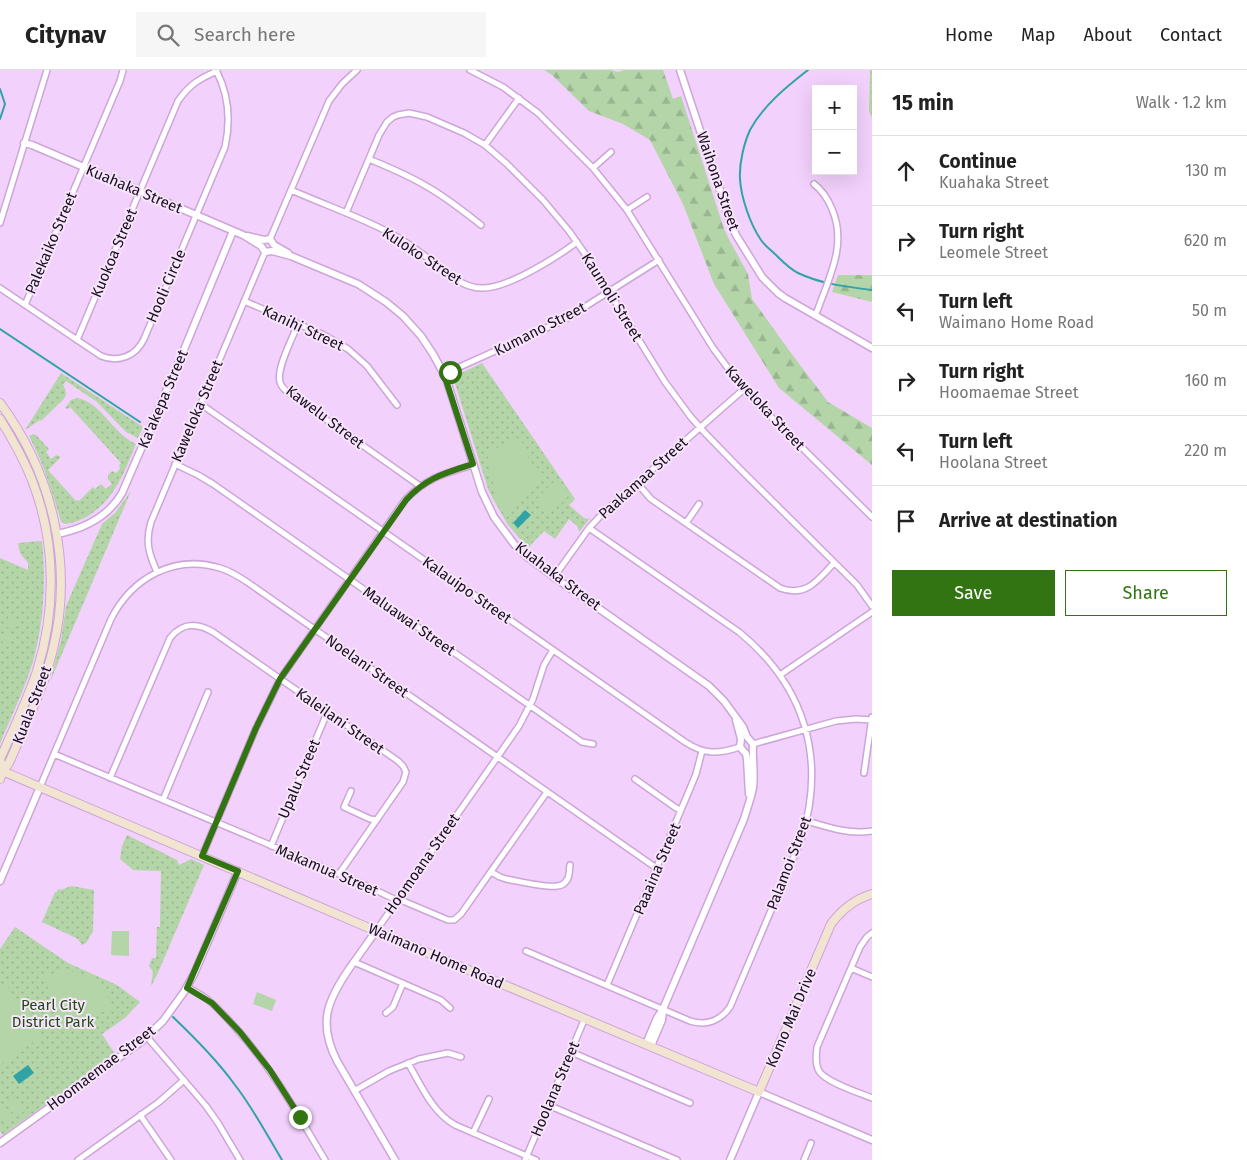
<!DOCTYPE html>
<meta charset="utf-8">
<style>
body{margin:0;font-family:"Fira Sans",sans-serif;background:#f6f6f6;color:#222}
.controls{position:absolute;right:15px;top:15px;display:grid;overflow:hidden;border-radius:0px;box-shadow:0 5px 20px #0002}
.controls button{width:45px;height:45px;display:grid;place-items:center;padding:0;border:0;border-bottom:1px solid #e0e0e0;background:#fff;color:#222;font:25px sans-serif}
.stop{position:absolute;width:15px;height:15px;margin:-11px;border:4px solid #327411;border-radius:50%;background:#fff}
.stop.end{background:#327411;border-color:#fff;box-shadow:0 1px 5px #0008}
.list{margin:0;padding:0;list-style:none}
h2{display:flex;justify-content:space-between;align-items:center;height:65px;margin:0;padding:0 20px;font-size:21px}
h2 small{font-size:16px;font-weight:400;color:#767676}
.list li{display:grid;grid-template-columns:32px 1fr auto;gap:15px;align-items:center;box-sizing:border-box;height:70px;padding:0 20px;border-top:1px solid #e0e0e0}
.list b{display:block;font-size:19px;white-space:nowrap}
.list p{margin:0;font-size:16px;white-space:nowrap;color:#767676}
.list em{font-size:16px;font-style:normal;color:#767676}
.actions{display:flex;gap:10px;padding:15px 20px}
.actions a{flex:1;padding:11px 0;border:1px solid #327411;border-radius:0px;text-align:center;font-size:18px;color:#327411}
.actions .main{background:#327411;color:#fff}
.icon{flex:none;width:28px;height:28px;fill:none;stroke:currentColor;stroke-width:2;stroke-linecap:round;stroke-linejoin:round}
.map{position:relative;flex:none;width:872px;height:1090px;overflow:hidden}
header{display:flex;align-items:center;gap:30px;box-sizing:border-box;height:70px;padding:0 25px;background:#fff;border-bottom:1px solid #e0e0e0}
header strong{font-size:24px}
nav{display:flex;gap:28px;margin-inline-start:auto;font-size:18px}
.search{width:350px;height:45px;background:#f6f6f6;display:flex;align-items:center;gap:12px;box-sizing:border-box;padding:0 18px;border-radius:0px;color:#767676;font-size:19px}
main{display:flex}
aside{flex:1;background:#fff}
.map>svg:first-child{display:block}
.grass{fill:url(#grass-dots)}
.forest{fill:url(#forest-firs)}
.garden{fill:#b3d5a8}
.water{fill:#31a3a6}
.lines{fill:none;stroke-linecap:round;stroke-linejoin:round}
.stream{stroke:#31a3a6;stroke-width:2}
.minor-casing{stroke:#cda5d9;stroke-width:8}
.tertiary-casing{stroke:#cda5d9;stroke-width:9}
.secondary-casing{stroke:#cda5d9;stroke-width:10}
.minor{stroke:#fff;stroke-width:5}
.tertiary{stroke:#fff;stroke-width:6}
.secondary{stroke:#f1e4d0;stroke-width:8}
.route{stroke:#327411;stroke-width:6}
.labels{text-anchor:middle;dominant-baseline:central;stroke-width:4;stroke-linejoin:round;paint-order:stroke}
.street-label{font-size:15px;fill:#1b0d1f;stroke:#f6e5fb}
.park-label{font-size:15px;fill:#214c0e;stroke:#f6e5fb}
</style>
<header>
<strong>Citynav</strong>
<div class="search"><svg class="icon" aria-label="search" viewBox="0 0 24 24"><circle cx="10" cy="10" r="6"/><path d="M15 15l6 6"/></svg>Search here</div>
<nav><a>Home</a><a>Map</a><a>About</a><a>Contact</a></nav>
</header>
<main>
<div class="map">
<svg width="872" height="1090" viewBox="0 0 872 1090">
<defs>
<pattern id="grass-dots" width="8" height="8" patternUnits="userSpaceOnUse" patternTransform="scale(1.25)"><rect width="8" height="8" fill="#b3d5a8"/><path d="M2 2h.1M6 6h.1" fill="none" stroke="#99b690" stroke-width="1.8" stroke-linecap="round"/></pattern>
<pattern id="forest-firs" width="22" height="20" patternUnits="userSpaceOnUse" patternTransform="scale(1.25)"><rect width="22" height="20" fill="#b3d5a8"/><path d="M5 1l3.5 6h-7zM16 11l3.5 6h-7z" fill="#99b690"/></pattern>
</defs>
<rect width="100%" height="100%" fill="#f2d1fc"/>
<path class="grass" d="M870,0H872V48L869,41Z
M482,293L575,429L569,435L584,448L588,449L591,447L579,462L578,457L569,449L555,469L544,461L528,478L508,455L493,429L488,419L454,310V308L457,305Z
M61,303L143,357L138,368L126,362L97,332L66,311L63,315C66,320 67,324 64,329L41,351L40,350L25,360Z
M77,328C100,331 113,364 136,374C124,402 116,428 88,446C81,450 73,453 65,454L61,451C52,422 44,394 29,366L33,364L36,365L49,379L46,382L51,389L56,385L61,387L48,400L76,431L77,430L79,431L93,417L95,419L101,414L106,419L112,414L108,409V405L112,401L116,403L120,399L119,395L121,393L70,337L67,339L65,338L71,330Z
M131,421L50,612L61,570L66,536L102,454L115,443Z
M40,471L42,472C46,512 44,552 33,591C25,619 11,646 0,674V488L28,500V493L20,483L18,473Z
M127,765L177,790L179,795L191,789L204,795L157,905L151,916L153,902L149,896L152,888H156L157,857H160L161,801L133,800L120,789L122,776Z
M71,816L94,820L93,861L86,873L82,875L78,869L42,852L55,822H57L58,819L61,820Z
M15,857L68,893L117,915L140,932L125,948L102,964L115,984L3,1065L0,1061V879Z"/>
<path class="forest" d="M544,0H610L618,2L624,0H663L673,29L681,26L724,159L731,173L748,204L752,229L791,283L828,332L872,358V395L779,318L714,214L683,134L650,70L623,54L589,41L552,5Z
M838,205H872V232L832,222Z"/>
<path class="garden" d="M514,368L521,369L529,390L546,407L506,448L497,432L487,384Z
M555,411L569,425L561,434L546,419Z
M544,421L559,435L550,444L536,430Z
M9,543L16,544L13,559L6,557Z
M5,562L12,563L9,577L2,576Z
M112,861H129V886L111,885Z
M61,901C86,900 105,914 113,938L65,956L62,955L44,906Z
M7,916L41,965L39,968L0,995V923Z
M257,922L276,930L272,941L253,934Z
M12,1027L23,1042L16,1047L5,1032Z
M2,1034L13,1049L6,1054L0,1046V1036Z"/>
<path class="water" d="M525,440L531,445L518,458L513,453Z
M28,995L34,1003L19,1014L13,1006Z"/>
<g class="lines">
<path class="stream" d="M808,0C786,17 763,36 750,60C744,73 739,94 740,109C741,127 750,154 761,170C765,176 772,181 777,186C783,192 790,199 798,203C821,214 847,217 872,220
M0,19L5,34L0,49
M0,259L140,352
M173,947C195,968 217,990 235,1015C253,1038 267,1065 282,1090"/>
<g class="minor-casing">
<path id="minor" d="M470,0L503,17L538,43L593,98L627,140L713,278L733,305L752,328L872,447
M485,75L519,28
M369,89C388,97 408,105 426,116C446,127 463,141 481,155
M593,98L611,82
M814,114C823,121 828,129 832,139C847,174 830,205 818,239L815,245
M291,120C325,135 360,147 392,164C407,172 420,182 433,192C448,203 462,218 482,218C507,219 557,187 577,172
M627,140L647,127
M346,143L379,65L387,52L393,47L398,45L409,43L427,47L464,63L485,75L507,94L543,130L569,161L590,191L665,312L690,346L705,363L739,398L857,515L872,536
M0,153L47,0
M270,169L329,31L342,14L357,0
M0,218L101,286C119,293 136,286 144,269L225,77C231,50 229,25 216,0
M244,231L324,265L348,279L367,296L397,335
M25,235L120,11L123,0
M298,254C293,267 276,299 280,312C281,317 286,321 290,324L420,416
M77,270L178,31C190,14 199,9 217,1
M444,304L564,250L659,190
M200,334L205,337L685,672C705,685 718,684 740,677
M175,394L198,405L213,414L582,672L593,674
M637,413L651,429L780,518C806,528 818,510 834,493
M686,453L699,434
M157,502C149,484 145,472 151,452L265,182
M554,507L589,458L605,441L744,319
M780,605L872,542
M753,674L836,651L856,649L872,650
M54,684L365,815L392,828L403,831L448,850H454L461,844L547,722
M864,703L872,647
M110,708L170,568C182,553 196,552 213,562L398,691L403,696L406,702L403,712L339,804
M635,709L676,738L681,740
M40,717L111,549C132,508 174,484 220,498C231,501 241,508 250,514L652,795L657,798
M351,721L344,737L370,749L377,750
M163,730L208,622
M807,751C828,757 850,765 872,761
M271,776L327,643
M202,786L256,658L280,609L405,430C426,408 445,403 473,395
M491,802L500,807L506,809C518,811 546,818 557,816C561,816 565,813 567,810C570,806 569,800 570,795
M376,861L519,656L533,629L544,595L553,580
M872,863L867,867L860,877L817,977C816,985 815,994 819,1001C825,1012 860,1023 872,1028
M526,881L690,951C706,956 720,951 730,937L801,770C827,689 805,616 739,562L589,458
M354,892L361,895L441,930L450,938
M851,898L872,907
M607,915L689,721L696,704L702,681
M187,917C194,921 201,925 207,929C217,937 226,947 234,956C271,996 297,1043 325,1090
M386,943L393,937L403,913
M147,967L206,1036L218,1053L240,1090
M571,982L690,1033
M408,993C421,1015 432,1042 455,1055L536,1090
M354,1021L389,1001L419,989L448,983L461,987
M548,1035L677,1090
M140,1045L171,1090
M473,1063L489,1029
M78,1090L159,1032L184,1010
M525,1090L585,948
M804,1090L811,1073"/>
</g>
<g class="tertiary-casing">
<path id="tertiary" d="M680,0L730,151L736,165L762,207L778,223L785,228L872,278
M24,73L32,75L243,165L261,176L265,182L272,181L291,186L358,214L386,232L403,246L421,266L433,284L446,308L482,422L494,447L514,474L526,486L554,507L709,616L724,631L743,657L747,667L753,674C752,688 755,703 753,718C751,728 747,739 744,749L663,939L657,948L646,974
M247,166L264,170L270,169L274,175L288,183
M57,464C83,459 108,447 122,423L183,282L233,161
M736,650L741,669L740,677L746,684L747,689L749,724
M0,811L40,717
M376,861C368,872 360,884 351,896C328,929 317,952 337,991L395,1090
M651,976L662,950L663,941
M0,1073L142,971L163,951L184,922L194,904L238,801
M730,1090L759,1022L872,1070"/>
</g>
<g class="secondary-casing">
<path id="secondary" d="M0,333C52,403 74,493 53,579C44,618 25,656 9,693L3,701L0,709
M0,349C13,370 25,391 33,413C56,473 56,541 37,601C27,631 13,660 0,689L3,701
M0,700L376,861L759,1022L831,854C842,839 855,829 872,824"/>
</g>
<use href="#minor" class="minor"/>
<use href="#tertiary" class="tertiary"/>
<use href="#secondary" class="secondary"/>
</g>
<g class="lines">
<path class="route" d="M300,1047L270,1000L240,962L212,933L187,918L238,801L202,786L256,658L280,609L406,430C426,408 445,403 473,394L444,304L450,302"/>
</g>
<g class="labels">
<g class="street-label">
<text transform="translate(718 111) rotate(71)">Waihona Street</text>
<text transform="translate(134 119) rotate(23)">Kuahaka Street</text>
<text transform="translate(51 173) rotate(-67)">Palekaiko Street</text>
<text transform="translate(114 183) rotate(-67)">Kuokoa Street</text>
<text transform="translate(422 186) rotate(33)">Kuloko Street</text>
<text transform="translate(166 216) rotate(-67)">Hooli Circle</text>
<text transform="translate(612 227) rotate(58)">Kaumoli Street</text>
<text transform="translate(303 258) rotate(25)">Kanihi Street</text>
<text transform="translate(540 259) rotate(-27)">Kumano Street</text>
<text transform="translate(163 329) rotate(-67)">Ka'akepa Street</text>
<text transform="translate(765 338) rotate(47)">Kaweloka Street</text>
<text transform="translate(197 341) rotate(-67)">Kaweloka Street</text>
<text transform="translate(325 347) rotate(37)">Kawelu Street</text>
<text transform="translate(643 408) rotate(-42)">Paakamaa Street</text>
<text transform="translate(558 506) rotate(37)">Kuahaka Street</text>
<text transform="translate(467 520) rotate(35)">Kalauipo Street</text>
<text transform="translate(409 551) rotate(35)">Maluawai Street</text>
<text transform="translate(367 596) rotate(35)">Noelani Street</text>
<text transform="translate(32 635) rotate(-69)">Kuala Street</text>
<text transform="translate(340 651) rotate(35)">Kaleilani Street</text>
<text transform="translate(299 709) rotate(-67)">Upalu Street</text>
<text transform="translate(789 793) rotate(-69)">Palamoi Street</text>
<text transform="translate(422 794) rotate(-55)">Hoomoana Street</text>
<text transform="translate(657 799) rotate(-67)">Paaaina Street</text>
<text transform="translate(327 800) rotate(23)">Makamua Street</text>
<text transform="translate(436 886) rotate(23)">Waimano Home Road</text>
<text transform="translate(791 948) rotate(-67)">Komo Mai Drive</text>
<text transform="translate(101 998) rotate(-37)">Hoomaemae Street</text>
<text transform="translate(555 1019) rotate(-67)">Hoolana Street</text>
</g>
<g class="park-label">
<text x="53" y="935">Pearl City<tspan x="53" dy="17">District Park</tspan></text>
</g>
</g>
</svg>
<div class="controls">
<button>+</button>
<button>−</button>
</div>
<div class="stop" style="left:450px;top:302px"></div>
<div class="stop end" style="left:300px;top:1047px"></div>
</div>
<aside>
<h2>15 min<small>Walk · 1.2 km</small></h2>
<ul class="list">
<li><svg class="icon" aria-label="ahead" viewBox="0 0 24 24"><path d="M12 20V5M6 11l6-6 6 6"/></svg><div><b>Continue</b><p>Kuahaka Street</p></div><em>130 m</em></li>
<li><svg class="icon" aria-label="right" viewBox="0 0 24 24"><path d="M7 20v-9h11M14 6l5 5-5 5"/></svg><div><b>Turn right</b><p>Leomele Street</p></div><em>620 m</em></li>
<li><svg class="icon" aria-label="left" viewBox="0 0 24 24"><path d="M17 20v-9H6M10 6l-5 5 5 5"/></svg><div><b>Turn left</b><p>Waimano Home Road</p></div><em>50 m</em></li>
<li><svg class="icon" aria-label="right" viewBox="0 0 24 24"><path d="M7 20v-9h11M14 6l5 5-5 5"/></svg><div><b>Turn right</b><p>Hoomaemae Street</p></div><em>160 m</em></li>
<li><svg class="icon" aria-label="left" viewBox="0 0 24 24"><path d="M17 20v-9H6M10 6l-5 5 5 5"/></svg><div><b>Turn left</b><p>Hoolana Street</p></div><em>220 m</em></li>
<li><svg class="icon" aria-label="arrive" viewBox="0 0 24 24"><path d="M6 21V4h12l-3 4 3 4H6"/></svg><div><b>Arrive at destination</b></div></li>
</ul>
<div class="actions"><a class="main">Save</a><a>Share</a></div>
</aside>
</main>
